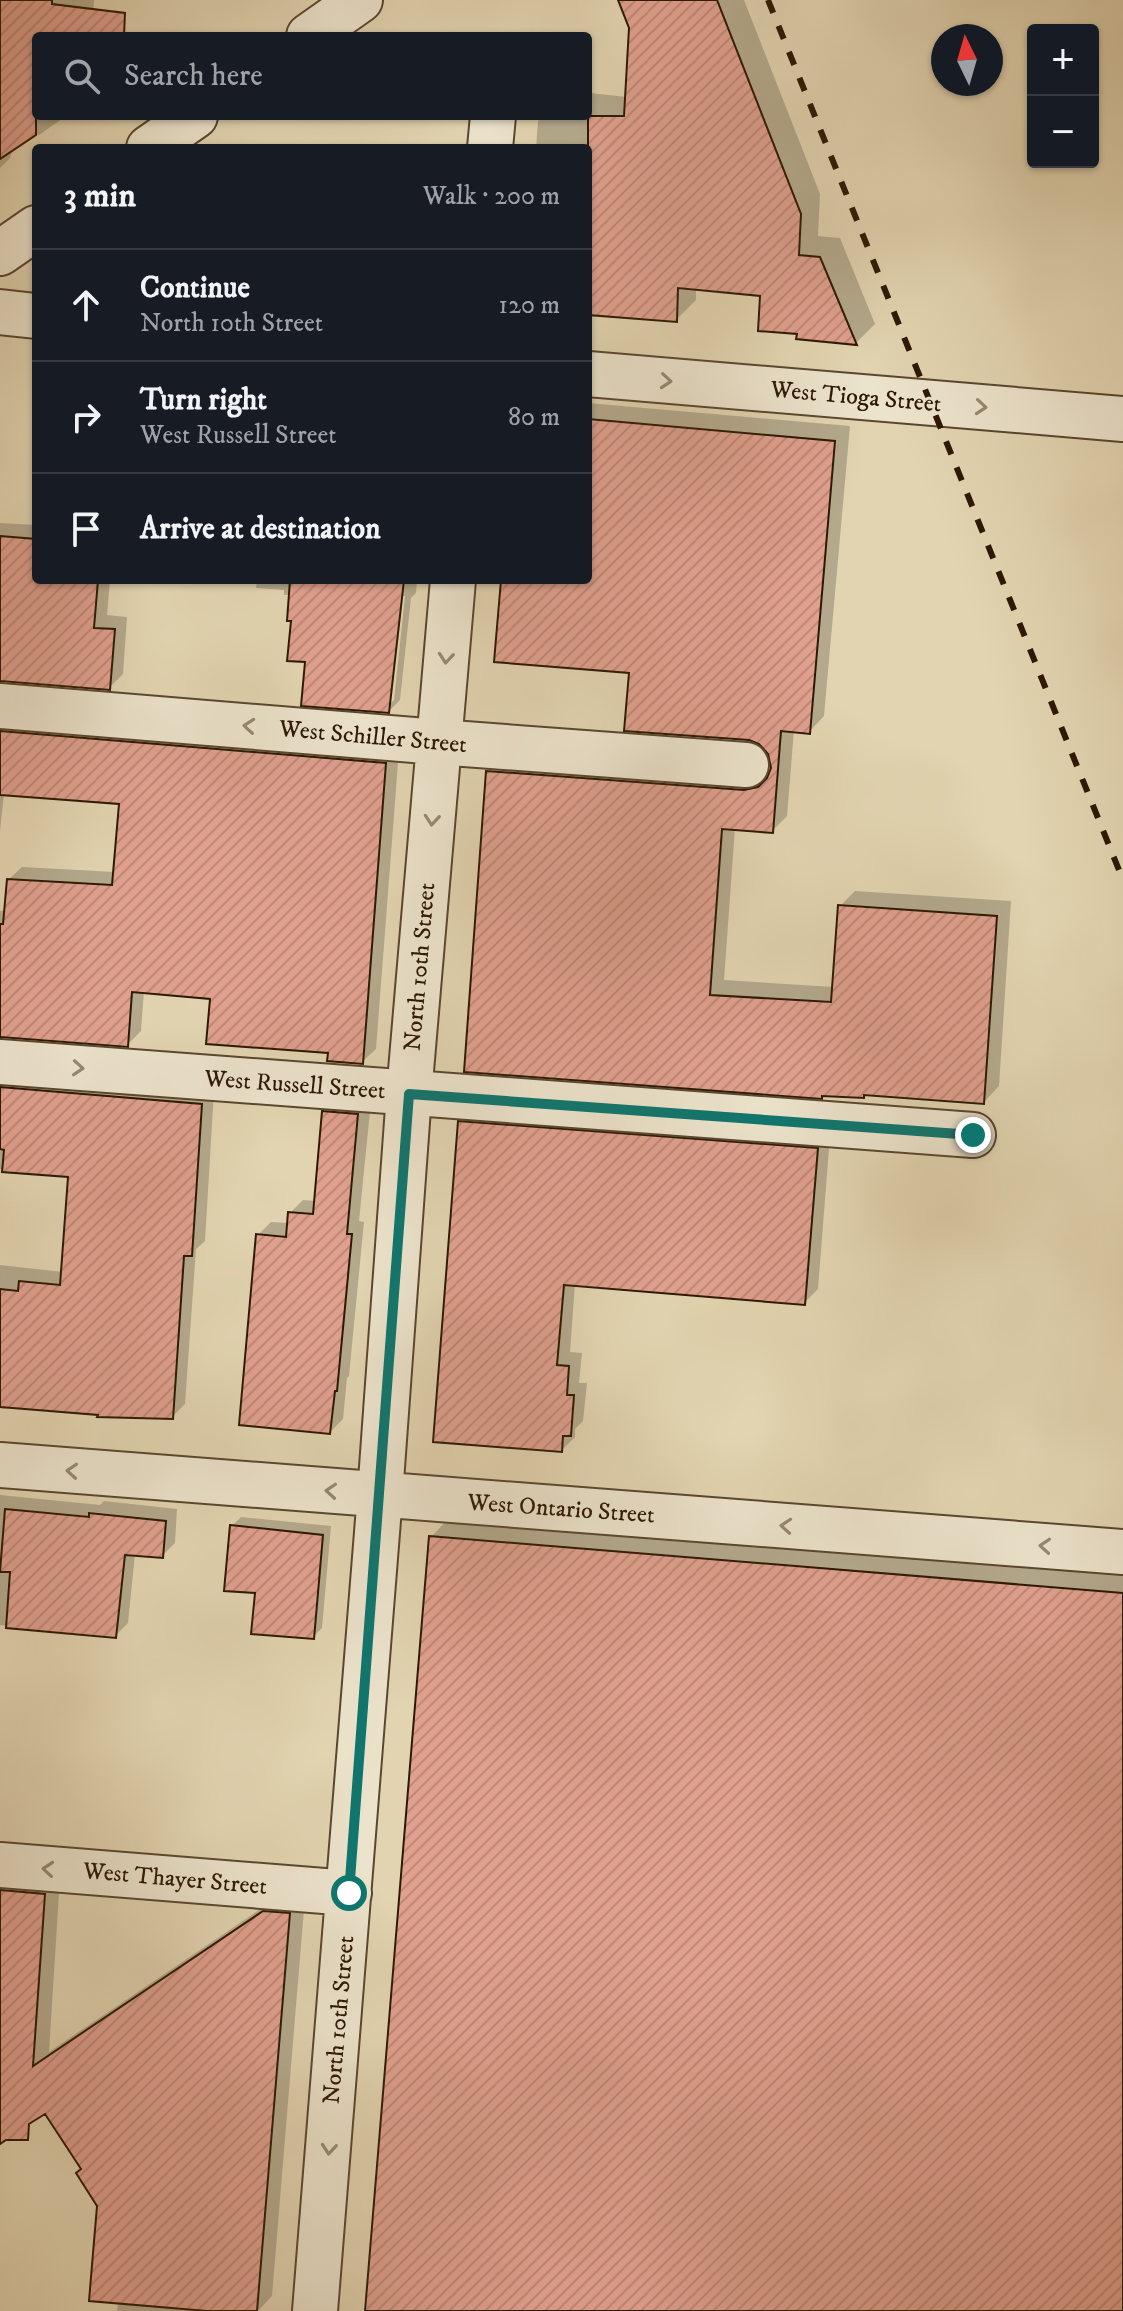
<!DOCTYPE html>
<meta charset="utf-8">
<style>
body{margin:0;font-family:"IM FELL DW Pica",serif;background:#242831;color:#f1f3f6}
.controls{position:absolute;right:24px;top:24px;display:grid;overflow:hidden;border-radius:8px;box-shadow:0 2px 6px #0004}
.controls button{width:72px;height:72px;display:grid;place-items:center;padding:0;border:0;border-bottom:2px solid #363941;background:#171b24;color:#f1f3f6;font:40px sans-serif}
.compass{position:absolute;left:931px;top:24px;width:72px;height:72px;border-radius:50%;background:#171b24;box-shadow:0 2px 6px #0004;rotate:355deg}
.stop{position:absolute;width:24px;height:24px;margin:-18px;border:6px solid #0f766e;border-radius:50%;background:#fff}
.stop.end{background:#0f766e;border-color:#fff;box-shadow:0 2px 8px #0008}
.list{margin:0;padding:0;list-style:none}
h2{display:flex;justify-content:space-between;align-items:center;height:104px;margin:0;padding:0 32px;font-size:34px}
h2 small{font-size:26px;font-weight:400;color:#9ea1a6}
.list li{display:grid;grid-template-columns:52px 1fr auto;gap:24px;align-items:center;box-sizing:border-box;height:112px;padding:0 32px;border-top:2px solid #363941}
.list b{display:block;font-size:30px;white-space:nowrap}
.list p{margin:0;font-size:26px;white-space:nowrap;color:#9ea1a6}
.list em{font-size:26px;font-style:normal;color:#9ea1a6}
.icon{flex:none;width:44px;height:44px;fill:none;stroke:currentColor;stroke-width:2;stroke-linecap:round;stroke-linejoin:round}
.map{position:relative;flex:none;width:1123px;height:2311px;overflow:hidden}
.search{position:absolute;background:#171b24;box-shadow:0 2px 6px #0004;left:32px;top:32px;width:560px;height:88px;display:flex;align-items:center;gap:20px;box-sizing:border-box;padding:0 28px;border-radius:8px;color:#9ea1a6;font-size:30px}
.panel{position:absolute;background:#171b24;box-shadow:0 2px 6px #0004;left:32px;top:144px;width:560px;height:440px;border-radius:8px}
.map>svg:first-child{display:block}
.shadow{fill:#0003;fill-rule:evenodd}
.building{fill:url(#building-hatch);stroke:#2d1804;stroke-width:2}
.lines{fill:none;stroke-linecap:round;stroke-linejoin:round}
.minor-casing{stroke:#5a472f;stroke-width:48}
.minor{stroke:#ece3cc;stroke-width:44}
.rail{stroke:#2d1804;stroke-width:6;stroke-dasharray:14 14;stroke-linecap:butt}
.oneway{stroke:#968872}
.route{stroke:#0f766e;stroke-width:10}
.labels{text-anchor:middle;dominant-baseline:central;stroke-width:6;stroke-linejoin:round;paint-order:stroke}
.street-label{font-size:24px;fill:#2d1804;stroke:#ece3cc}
</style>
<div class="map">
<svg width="1123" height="2311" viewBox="0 0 1123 2311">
<defs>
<pattern id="building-hatch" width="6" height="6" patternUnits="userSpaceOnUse" patternTransform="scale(2)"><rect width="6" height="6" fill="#e0a08e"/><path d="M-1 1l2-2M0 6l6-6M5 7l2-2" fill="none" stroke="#c08979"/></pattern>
</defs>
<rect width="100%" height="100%" fill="#e2d4b1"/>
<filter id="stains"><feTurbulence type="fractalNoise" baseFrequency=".0025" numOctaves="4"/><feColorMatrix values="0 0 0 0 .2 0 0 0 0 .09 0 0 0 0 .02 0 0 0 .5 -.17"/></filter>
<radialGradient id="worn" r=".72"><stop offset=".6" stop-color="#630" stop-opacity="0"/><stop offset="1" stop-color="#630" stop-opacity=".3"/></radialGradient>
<path class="shadow" d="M0,0H94L92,36H36V116H66L39,135L33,134L13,148L10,158L0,168Z
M620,0H744L820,194L818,236L840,238L875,324L856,343L799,332L762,294L696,288V300L676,320L588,313V148H536L538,121L543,116H588V95L590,93L627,97L632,28Z
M588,403L850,426L824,716L809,732L794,730L787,816L772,831L735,828L724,980L834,987L840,906L855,891L1011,901L999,1086L984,1102L866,1093L863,1096L466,1070L488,772L503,756L761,775L771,773L773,768L770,753L761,742L631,671L503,580H588Z
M0,523L36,525V580H110L107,615L127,617L123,674L109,688L0,679Z
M257,580H417L416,593L411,598L400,700L389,711L307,660L293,620L291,595H284V590L256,588ZM401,596H405L394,700L390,704Z
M0,714L399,750L376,1049L362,1062L330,1051L212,997L144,991L141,1031L128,1044L0,1035V911L6,910L8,880L22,867L115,872L121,802L4,794L0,831Z
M0,1070L214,1091L205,1241L196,1249L185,1404L172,1417L8,1405L5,1409L0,1408V1265L63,1272L70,1175L0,1169Z
M337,1099L371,1101L359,1221L364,1222L349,1376L347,1378L343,1419L330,1432L258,1235L271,1222L289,1223L290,1213L303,1200L316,1201L324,1112Z
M474,1109L830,1136L818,1289L804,1303L575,1284L570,1352L582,1353L579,1383H587L583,1421L575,1429V1437L562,1450L460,1122Z
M0,1495L100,1505L104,1501L177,1509L175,1543L162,1556L135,1554L128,1623L115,1636L0,1625Z
M451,1516L1123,1571V2311H367L431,1537Z
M241,1517L331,1526L322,1628L313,1637L232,1526Z
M0,1871L60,1878L49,2052L281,1895L305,1897L272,2296L258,2311H117L118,2302L99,2206L83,2169L45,2111L0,2142Z"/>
<path class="building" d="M0,0H52V4L125,13L124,36H36V135L0,159Z
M618,0H717L801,214L799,255L820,257L857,345L796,339L797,334L758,331L760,296L678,288L677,322L588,315V116H624L629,28Z
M588,419L835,441L810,734L781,731L773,833L722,829L710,995L831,1002L838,905L997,916L984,1104L864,1095V1098L822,1096V1099L464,1072L486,771L744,790L758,787L767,778L771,768L768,754L759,744L749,740L624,731L629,673L494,662L501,580H588Z
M0,536L36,539V580H98L94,628L115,629L110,690L0,681Z
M290,580H404L389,713L301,706L305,662L287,661L291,621H287Z
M0,731L386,763L363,1064L327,1061L328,1053L206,1044L210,999L132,992L128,1047L0,1037V924H3L7,879L112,885L119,804L0,795Z
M0,1087L202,1104L192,1256H184L173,1419L97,1417L98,1415L0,1407V1289L18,1291L19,1281L60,1285L68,1177L2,1172L4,1150L0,1149Z
M322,1111L358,1114L347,1234H352L337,1391H335L330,1434L239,1425L256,1234L286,1237L288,1212L313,1214Z
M458,1121L818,1148L805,1305L564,1285L557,1365L569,1366L567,1395H574L571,1436H563L562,1452L433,1442Z
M5,1509L89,1517V1513L166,1521L163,1558L125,1555L116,1638L6,1628L10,1572H0Z
M230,1525L323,1535L314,1639L251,1634L255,1593L224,1591Z
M429,1536L1123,1593V2311H365Z
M0,1890L45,1894L33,2066L263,1911L290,1913L257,2311H207L89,2301L97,2206L76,2173L81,2169L45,2114L29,2124L28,2140H6L0,2144Z"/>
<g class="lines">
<g class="minor-casing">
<path id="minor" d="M309,36L360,0
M149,148L195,116
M490,148L493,116
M0,253L36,228
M0,312L36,316
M588,374L1123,419
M0,706L438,742L746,765
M0,1062L973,1135
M0,1465L1123,1552
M0,1865L349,1893
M315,2311L380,1495L409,1094L453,580"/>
</g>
<use href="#minor" class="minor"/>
<path class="rail" d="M768,0L1123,880"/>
</g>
<defs><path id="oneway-chevron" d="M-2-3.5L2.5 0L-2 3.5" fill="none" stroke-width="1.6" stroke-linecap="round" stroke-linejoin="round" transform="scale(2)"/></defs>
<g class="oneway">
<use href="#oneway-chevron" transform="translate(666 381) rotate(5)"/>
<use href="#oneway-chevron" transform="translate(981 407) rotate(5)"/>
<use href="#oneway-chevron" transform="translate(446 658) rotate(95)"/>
<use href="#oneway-chevron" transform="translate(249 726) rotate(-175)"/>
<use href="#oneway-chevron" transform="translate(432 820) rotate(95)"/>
<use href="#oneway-chevron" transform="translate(78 1068) rotate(4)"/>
<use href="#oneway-chevron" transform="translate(72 1471) rotate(-176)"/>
<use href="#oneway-chevron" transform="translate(331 1491) rotate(-176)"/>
<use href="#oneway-chevron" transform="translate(786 1526) rotate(-176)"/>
<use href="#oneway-chevron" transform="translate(1045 1546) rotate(-176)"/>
<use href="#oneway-chevron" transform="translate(48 1869) rotate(-175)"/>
<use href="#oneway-chevron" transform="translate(329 2149) rotate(95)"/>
</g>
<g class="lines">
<path class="route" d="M349,1893L409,1094L973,1135"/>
</g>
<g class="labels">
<g class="street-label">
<text transform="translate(856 397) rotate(5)">West Tioga Street</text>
<text transform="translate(373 737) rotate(5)">West Schiller Street</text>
<text transform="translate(420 967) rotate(-85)">North 10th Street</text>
<text transform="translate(295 1085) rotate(4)">West Russell Street</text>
<text transform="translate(561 1509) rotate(4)">West Ontario Street</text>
<text transform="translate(175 1879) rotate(5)">West Thayer Street</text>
<text transform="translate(339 2020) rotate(-85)">North 10th Street</text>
</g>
</g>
<rect width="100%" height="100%" filter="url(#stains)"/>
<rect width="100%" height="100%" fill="url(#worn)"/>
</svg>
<div class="controls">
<button>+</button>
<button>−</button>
</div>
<svg class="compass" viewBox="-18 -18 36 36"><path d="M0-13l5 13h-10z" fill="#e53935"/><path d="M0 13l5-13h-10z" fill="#9ea1a6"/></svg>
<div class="stop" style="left:349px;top:1893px"></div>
<div class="stop end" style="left:973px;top:1135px"></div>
<div class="search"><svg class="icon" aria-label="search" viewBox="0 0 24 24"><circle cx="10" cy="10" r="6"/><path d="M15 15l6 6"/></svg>Search here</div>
<section class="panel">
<h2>3 min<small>Walk · 200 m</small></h2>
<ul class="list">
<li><svg class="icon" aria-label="ahead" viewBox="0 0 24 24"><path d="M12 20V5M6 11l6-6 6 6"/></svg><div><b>Continue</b><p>North 10th Street</p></div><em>120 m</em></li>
<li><svg class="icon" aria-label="right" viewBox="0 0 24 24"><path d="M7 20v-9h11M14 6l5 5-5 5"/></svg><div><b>Turn right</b><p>West Russell Street</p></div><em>80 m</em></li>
<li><svg class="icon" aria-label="arrive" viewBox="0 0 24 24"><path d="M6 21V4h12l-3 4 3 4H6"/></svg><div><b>Arrive at destination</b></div></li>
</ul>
</section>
</div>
